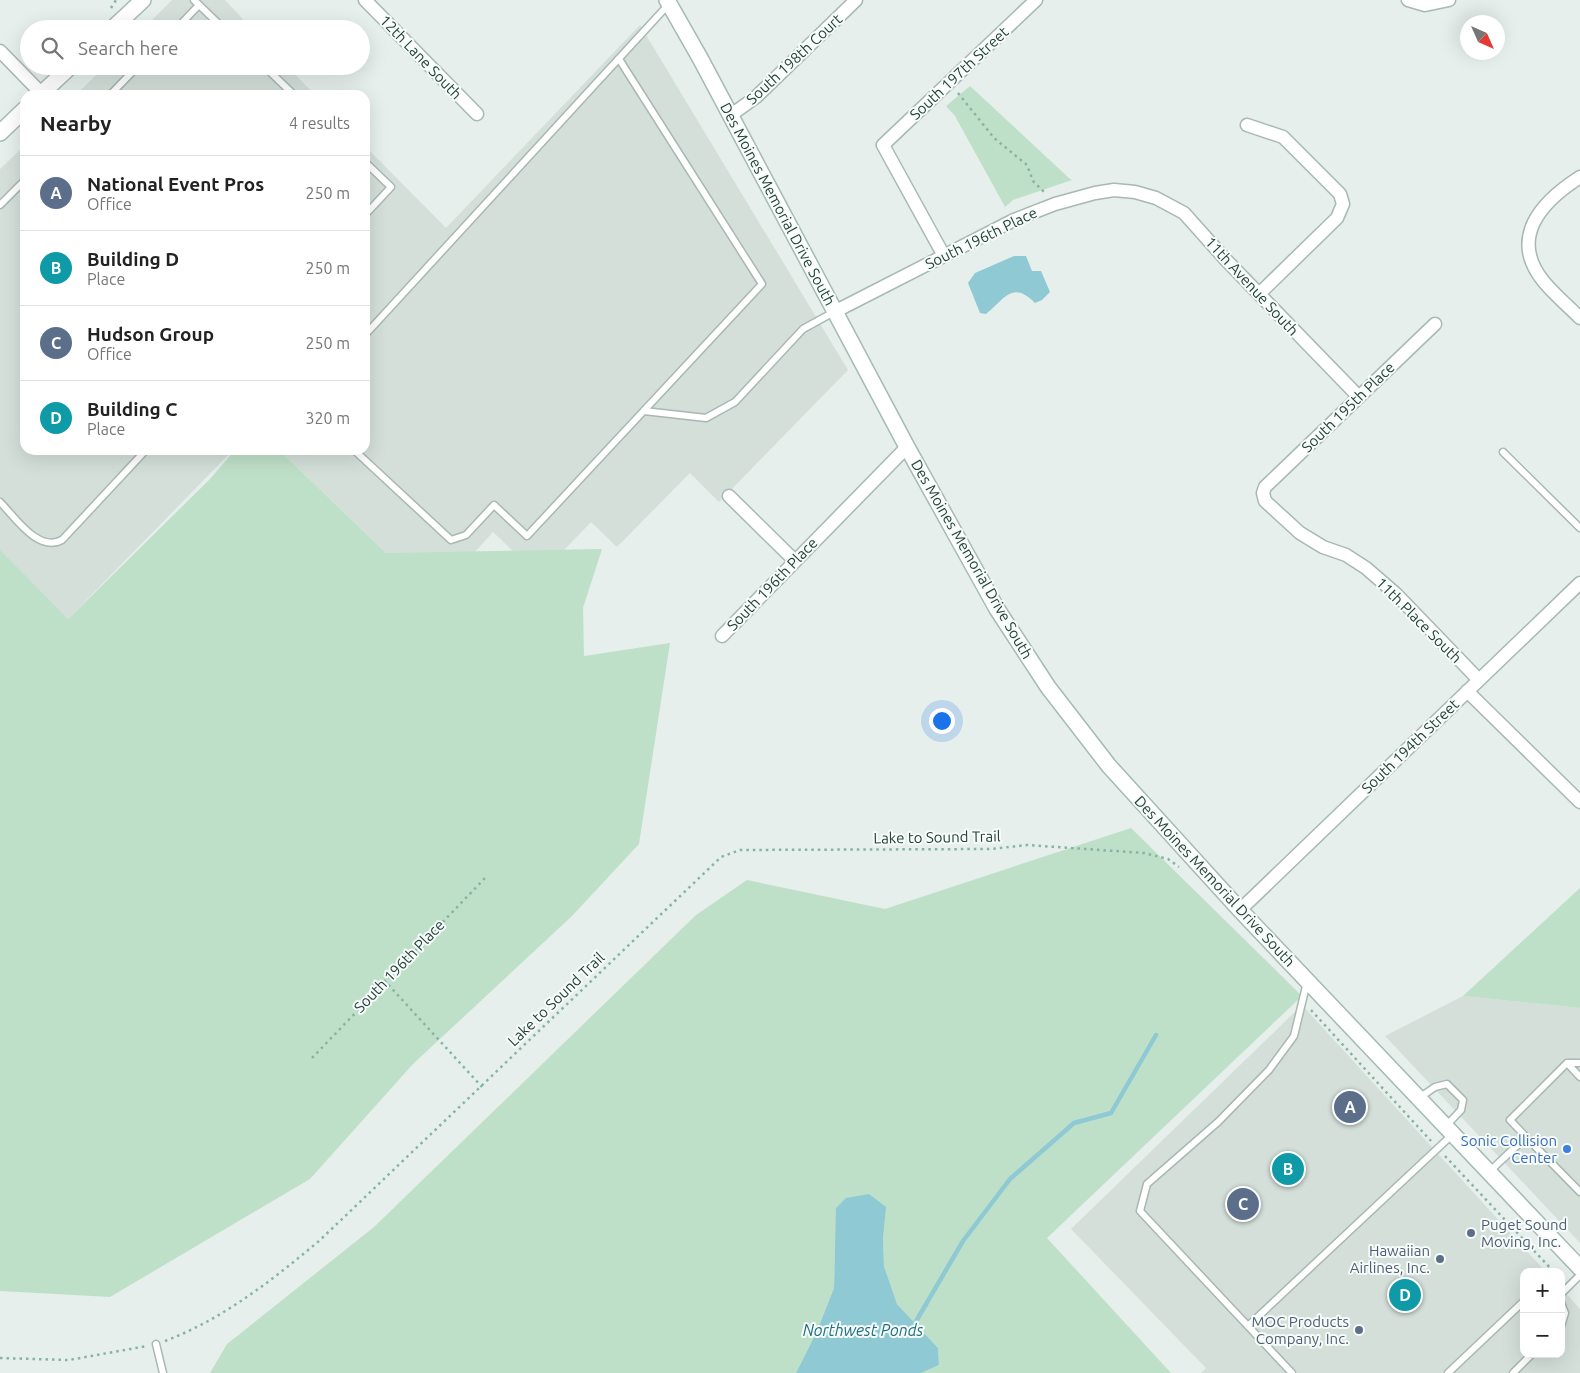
<!DOCTYPE html>
<meta charset="utf-8">
<style>
body{margin:0;font-family:Ubuntu,sans-serif;background:#f2f2f2;color:#222}
.controls{position:absolute;right:15px;bottom:15px;display:grid;overflow:hidden;border-radius:10px;box-shadow:0 5px 20px #0002}
.controls button{width:45px;height:45px;display:grid;place-items:center;padding:0;border:0;border-bottom:1px solid #e0e0e0;background:#fff;color:#222;font:25px sans-serif}
.compass{position:absolute;left:1460px;top:15px;width:45px;height:45px;border-radius:50%;background:#fff;box-shadow:0 5px 20px #0002;rotate:135deg}
.you{position:absolute;left:941px;top:720px;width:18px;height:18px;margin:-12px;border:4px solid #fff;border-radius:50%;background:#1a73e8;box-shadow:0 0 0 8px #1a73e833}
.badge{display:grid;place-items:center;width:32px;height:32px;border-radius:50%;background:#804e3d;color:#fff;font-size:16px;font-weight:700}
.pin{position:absolute;translate:-50% -50%;border:2px solid #fff;box-shadow:0 1px 5px #0006}
.list{margin:0;padding:0;list-style:none}
h2{display:flex;justify-content:space-between;align-items:center;height:65px;margin:0;padding:0 20px;font-size:21px}
h2 small{font-size:16px;font-weight:400;color:#767676}
.list li{display:grid;grid-template-columns:32px 1fr auto;gap:15px;align-items:center;box-sizing:border-box;height:75px;padding:0 20px;border-top:1px solid #e0e0e0}
.list b{display:block;font-size:19px;white-space:nowrap}
.list p{margin:0;font-size:16px;white-space:nowrap;color:#767676}
.list em{font-size:16px;font-style:normal;color:#767676}
.icon{flex:none;width:28px;height:28px;fill:none;stroke:currentColor;stroke-width:2;stroke-linecap:round;stroke-linejoin:round}
.map{position:relative;flex:none;width:1580px;height:1373px;overflow:hidden}
.search{position:absolute;background:#fff;box-shadow:0 5px 20px #0002;left:20px;top:20px;width:350px;height:55px;display:flex;align-items:center;gap:12px;box-sizing:border-box;padding:0 18px;border-radius:28px;color:#767676;font-size:19px}
.panel{position:absolute;background:#fff;box-shadow:0 5px 20px #0002;left:20px;top:90px;width:350px;height:365px;border-radius:15px}
.map>svg:first-child{display:block}
.built{fill:#d4dfda}
.green{fill:#bfe0c8}
.water{fill:#8ec9d4}
.lines{fill:none;stroke-linecap:round;stroke-linejoin:round}
.stream{stroke:#8ec9d4;stroke-width:4.5}
.service-casing{stroke:#a8b8b2;stroke-width:9}
.minor-casing{stroke:#a8b8b2;stroke-width:15}
.secondary-casing{stroke:#a4bbb3;stroke-width:18}
.path{stroke:#86b3a5;stroke-width:2.5;stroke-dasharray:2.5 4;stroke-linecap:butt}
.service{stroke:#fff;stroke-width:6}
.minor{stroke:#fff;stroke-width:12}
.secondary{stroke:#fff;stroke-width:15}
.shop-dot{fill:#3f7fe0;stroke:#f7fbf9;stroke-width:2}
.service-dot{fill:#5c6f8a;stroke:#f7fbf9;stroke-width:2}
.labels{text-anchor:middle;dominant-baseline:central;stroke-width:4;stroke-linejoin:round;paint-order:stroke}
.street-label{font-size:15px;fill:#24423a;stroke:#f7fbf9}
.shop-label{font-size:15px;fill:#366cbe;stroke:#f7fbf9;text-anchor:end}
.service-label{font-size:15px;fill:#4e5e75;stroke:#f7fbf9;text-anchor:end}
.water-label{font-size:16px;font-style:italic;fill:#1c6f80;stroke:#f7fbf9}
</style>
<div class="map">
<svg width="1580" height="1373" viewBox="0 0 1580 1373">
<rect width="100%" height="100%" fill="#e6efeb"/>
<path class="built" d="M172,0H225L252,29H143Z
M640,25L848,370L719,502L690,473L617,547L591,522L539,576L493,532L465,563L386,553L279,450H365V146L446,228Z
M105,66H287L315,95H76Z
M25,145V450H233L68,619L0,553V169Z
M1463,996L1580,1008V1243L1385,1036Z
M1302,1005L1546,1272H1524V1354H1561V1288L1580,1309V1373H1201L1206,1368L1071,1229Z"/>
<path class="green" d="M970,86L1069,178L1072,180L1013,200L1005,207L955,116L946,106Z
M235,450H279L386,553L602,549L583,608L584,656L670,643L639,844L572,916L413,1064L310,1179L110,1297L0,1291V550L68,619L210,479Z
M1131,828L1302,996L1047,1238L1171,1373H921L939,1365L938,1348L897,1304L884,1266L883,1237L835,1250L834,1288L817,1331L796,1373H210L227,1344L374,1227L696,915L747,880L885,909Z
M1580,888V1008L1463,996Z"/>
<path class="water" d="M1014,256H1026L1032,271H1041L1050,292L1042,300L1035,303C1012,280 1005,299 986,314L980,313L968,283L975,273Z
M869,1194L886,1207L883,1237L884,1266L897,1304L938,1348L939,1365L921,1373H796L817,1331L834,1288L836,1208L846,1198Z"/>
<g class="lines">
<path class="stream" d="M910,1324L915,1323L963,1241L1010,1179L1074,1123L1111,1113L1156,1035"/>
<g class="service-casing">
<path id="service" d="M194,0L224,29
M176,29L199,5
M264,66L294,95
M110,95L138,66
M365,162L391,187L365,215
M0,205L25,180
M365,335L668,5
M644,411L706,418L735,402L803,329L834,312
M354,450L451,540L466,535L494,505L527,536L762,284L619,59
M1503,452L1580,528
M0,502C15,517 38,553 62,540L146,450
M1567,1063H1580
M1419,1098L1435,1087L1447,1084L1463,1100L1461,1110L1446,1126
M1526,1137L1510,1120L1567,1063L1580,1077
M1490,1171L1526,1137L1580,1192
M1561,1294L1580,1275
M1561,1303L1565,1313L1561,1326
M1248,1326L1453,1134
M156,1344L163,1373
M1292,1373L1140,1211L1147,1184L1218,1122L1269,1070L1294,1036L1307,982
M1448,1373L1524,1301
M1513,1373L1532,1354"/>
</g>
<g class="minor-casing">
<path id="minor" d="M365,0L477,114
M1408,0L1425,5L1449,0
M0,51L42,94
M731,115L756,97L856,0
M1247,125L1283,137L1340,194L1343,204L1337,218L1259,294
M1580,177C1541,202 1508,238 1544,282C1555,295 1568,306 1580,318
M944,256L883,145L1036,0
M836,311L1014,220L1055,204L1095,193L1114,190L1135,192L1156,198L1184,213L1226,260L1359,397
M1435,324L1265,487L1263,493L1265,501L1300,533L1323,547L1346,555L1366,568L1396,594L1479,680
M729,496L795,561
M722,636L907,447
M1467,691L1580,802
M1240,910L1580,583"/>
</g>
<g class="secondary-casing">
<path id="secondary" d="M667,0L700,58L907,447L997,609L1048,687L1109,766L1240,910L1580,1268
M112,29L143,0
M40,95L71,66
M0,133L25,109"/>
</g>
<path class="path" d="M111,8L116,0
M91,29L99,21
M958,93L994,138L1027,165L1033,181L1044,192
M384,980L482,1087
M1311,1010L1431,1141
M312,1058L487,876
M1445,1156L1554,1272
M165,1341C223,1319 271,1281 319,1241L721,857L740,850L992,849L1027,845L1144,853L1168,859L1179,867
M0,1358L69,1360L147,1346"/>
<use href="#service" class="service"/>
<use href="#minor" class="minor"/>
<use href="#secondary" class="secondary"/>
</g>
<circle class="shop-dot" cx="1567" cy="1149" r="5"/>
<g class="service-dot">
<circle cx="1471" cy="1233" r="5"/>
<circle cx="1440" cy="1259" r="5"/>
<circle cx="1359" cy="1330" r="5"/>
</g>
<g class="labels">
<g class="street-label">
<text transform="translate(421 57) rotate(46)">12th Lane South</text>
<text transform="translate(794 59) rotate(-43)">South 198th Court</text>
<text transform="translate(959 73) rotate(-43)">South 197th Street</text>
<text transform="translate(778 204) rotate(62)">Des Moines Memorial Drive South</text>
<text transform="translate(981 238) rotate(-26)">South 196th Place</text>
<text transform="translate(1252 286) rotate(47)">11th Avenue South</text>
<text transform="translate(1348 407) rotate(-44)">South 195th Place</text>
<text transform="translate(972 559) rotate(60)">Des Moines Memorial Drive South</text>
<text transform="translate(772 584) rotate(-46)">South 196th Place</text>
<text transform="translate(1419 620) rotate(45)">11th Place South</text>
<text transform="translate(1410 746) rotate(-44)">South 194th Street</text>
<text transform="translate(937 837) rotate(-1)">Lake to Sound Trail</text>
<text transform="translate(1215 881) rotate(47)">Des Moines Memorial Drive South</text>
<text transform="translate(399 966) rotate(-46)">South 196th Place</text>
<text transform="translate(556 999) rotate(-44)">Lake to Sound Trail</text>
</g>
<g class="shop-label">
<text x="1557" y="1140">Sonic Collision<tspan x="1557" dy="17">Center</tspan></text>
</g>
<g class="service-label">
<text x="1481" y="1224" text-anchor="start">Puget Sound<tspan x="1481" dy="17">Moving, Inc.</tspan></text>
<text x="1430" y="1250">Hawaiian<tspan x="1430" dy="17">Airlines, Inc.</tspan></text>
<text x="1349" y="1321">MOC Products<tspan x="1349" dy="17">Company, Inc.</tspan></text>
</g>
<g class="water-label">
<text x="863" y="1330">Northwest Ponds</text>
</g>
</g>
</svg>
<div class="controls">
<button>+</button>
<button>−</button>
</div>
<svg class="compass" viewBox="-18 -18 36 36"><path d="M0-13l5 13h-10z" fill="#e53935"/><path d="M0 13l5-13h-10z" fill="#767676"/></svg>
<div class="you"></div>
<div class="pin badge" style="left:1350px;top:1107px;background:#5c6f8a">A</div>
<div class="pin badge" style="left:1288px;top:1169px;background:#0f9aa8">B</div>
<div class="pin badge" style="left:1243px;top:1204px;background:#5c6f8a">C</div>
<div class="pin badge" style="left:1405px;top:1295px;background:#0f9aa8">D</div>
<div class="search"><svg class="icon" aria-label="search" viewBox="0 0 24 24"><circle cx="10" cy="10" r="6"/><path d="M15 15l6 6"/></svg>Search here</div>
<section class="panel">
<h2>Nearby<small>4 results</small></h2>
<ul class="list">
<li><span class="badge" style="background:#5c6f8a">A</span><div><b>National Event Pros</b><p>Office</p></div><em>250 m</em></li>
<li><span class="badge" style="background:#0f9aa8">B</span><div><b>Building D</b><p>Place</p></div><em>250 m</em></li>
<li><span class="badge" style="background:#5c6f8a">C</span><div><b>Hudson Group</b><p>Office</p></div><em>250 m</em></li>
<li><span class="badge" style="background:#0f9aa8">D</span><div><b>Building C</b><p>Place</p></div><em>320 m</em></li>
</ul>
</section>
</div>
